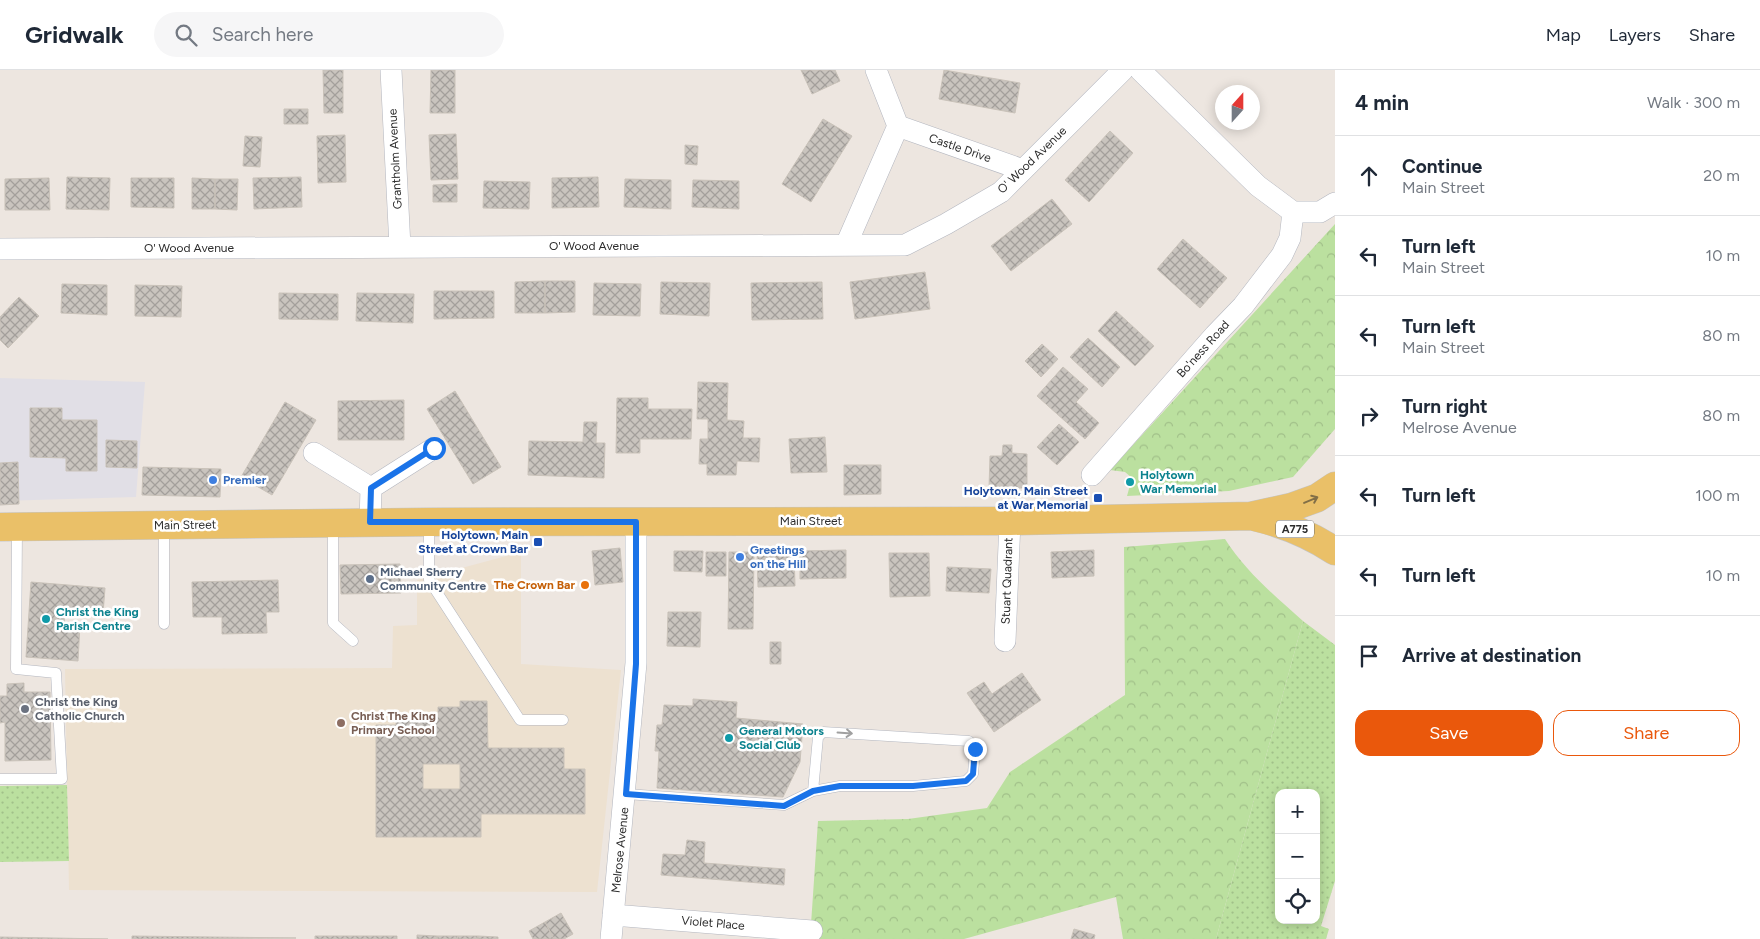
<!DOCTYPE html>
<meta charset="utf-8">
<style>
body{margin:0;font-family:Figtree,sans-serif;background:#f6f6f7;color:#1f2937}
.controls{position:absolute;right:15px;bottom:15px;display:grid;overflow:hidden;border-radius:10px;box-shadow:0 2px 12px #0003}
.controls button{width:45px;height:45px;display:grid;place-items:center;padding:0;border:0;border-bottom:1px solid #e0e1e3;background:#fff;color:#1f2937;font:25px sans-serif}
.compass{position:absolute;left:1215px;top:15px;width:45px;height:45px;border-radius:50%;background:#fff;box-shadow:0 2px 12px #0003;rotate:21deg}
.stop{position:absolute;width:15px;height:15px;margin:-11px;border:4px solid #1a73e8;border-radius:50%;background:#fff}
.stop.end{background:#1a73e8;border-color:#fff;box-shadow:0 1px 5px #0008}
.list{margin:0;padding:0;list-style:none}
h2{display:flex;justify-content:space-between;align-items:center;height:65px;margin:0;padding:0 20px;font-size:21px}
h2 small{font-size:16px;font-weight:400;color:#747a83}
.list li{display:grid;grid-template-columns:32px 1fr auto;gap:15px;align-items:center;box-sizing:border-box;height:80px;padding:0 20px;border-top:1px solid #e0e1e3}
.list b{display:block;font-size:19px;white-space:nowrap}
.list p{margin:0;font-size:16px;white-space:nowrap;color:#747a83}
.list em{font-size:16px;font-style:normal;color:#747a83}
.actions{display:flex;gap:10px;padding:15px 20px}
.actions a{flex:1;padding:11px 0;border:1px solid #ea580c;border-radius:15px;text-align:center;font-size:18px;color:#ea580c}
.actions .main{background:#ea580c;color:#fff}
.icon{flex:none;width:28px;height:28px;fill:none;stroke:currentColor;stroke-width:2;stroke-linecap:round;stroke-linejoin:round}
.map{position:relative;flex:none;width:1335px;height:869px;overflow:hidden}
header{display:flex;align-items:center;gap:30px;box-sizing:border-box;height:70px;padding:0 25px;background:#fff;border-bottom:1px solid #e0e1e3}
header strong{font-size:24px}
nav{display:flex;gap:28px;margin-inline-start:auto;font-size:18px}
.search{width:350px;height:45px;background:#f6f6f7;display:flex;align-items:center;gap:12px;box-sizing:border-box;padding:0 18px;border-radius:28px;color:#747a83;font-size:19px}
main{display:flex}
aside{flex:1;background:#fff}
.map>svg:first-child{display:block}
.industrial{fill:#e1dfe6}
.education{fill:#ede1d0}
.grass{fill:url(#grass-dots);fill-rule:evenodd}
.forest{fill:url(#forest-crowns)}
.building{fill:url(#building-cross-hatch);stroke:#c9c2b9;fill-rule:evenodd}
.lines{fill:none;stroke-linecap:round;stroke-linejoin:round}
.service-casing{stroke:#b3b6bf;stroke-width:11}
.minor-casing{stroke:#b3b6bf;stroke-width:22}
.primary-casing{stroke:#c4c4c4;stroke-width:29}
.service{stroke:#fff;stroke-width:10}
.minor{stroke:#fff;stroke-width:21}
.primary{stroke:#eac068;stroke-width:28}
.oneway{stroke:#826f47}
.oneway2{stroke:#a0a0a0}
.route{stroke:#1a73e8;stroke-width:6}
.shop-dot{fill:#3f7fe0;stroke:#fff;stroke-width:2}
.culture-dot{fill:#0f9aa8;stroke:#fff;stroke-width:2}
.transit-dot{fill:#1a4fb4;stroke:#fff;stroke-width:2}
.service-dot{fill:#5c6f8a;stroke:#fff;stroke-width:2}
.food-dot{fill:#e8710a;stroke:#fff;stroke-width:2}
.worship-dot{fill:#6b7280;stroke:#fff;stroke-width:2}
.education-dot{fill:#8d6e63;stroke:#fff;stroke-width:2}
.labels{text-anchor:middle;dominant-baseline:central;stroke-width:5;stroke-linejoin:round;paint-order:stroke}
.shield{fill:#fff;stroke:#6b6b6b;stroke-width:1}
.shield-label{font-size:11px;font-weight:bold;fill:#2c2c2c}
.street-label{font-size:12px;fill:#2c2c2c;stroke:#fff}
.culture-label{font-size:12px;font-weight:bold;fill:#0d838f;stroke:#fff;text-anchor:start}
.shop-label{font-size:12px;font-weight:bold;fill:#366cbe;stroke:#fff;text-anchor:start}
.transit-label{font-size:12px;font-weight:bold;fill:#164399;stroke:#fff;text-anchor:end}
.service-label{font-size:12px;font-weight:bold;fill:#4e5e75;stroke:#fff;text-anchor:start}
.food-label{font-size:12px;font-weight:bold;fill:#c56008;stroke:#fff;text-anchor:end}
.worship-label{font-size:12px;font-weight:bold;fill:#5b616d;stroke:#fff;text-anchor:start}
.education-label{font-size:12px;font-weight:bold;fill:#785e54;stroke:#fff;text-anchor:start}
</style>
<header>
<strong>Gridwalk</strong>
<div class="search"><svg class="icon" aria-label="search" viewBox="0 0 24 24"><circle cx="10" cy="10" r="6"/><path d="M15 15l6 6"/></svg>Search here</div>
<nav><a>Map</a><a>Layers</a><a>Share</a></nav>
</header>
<main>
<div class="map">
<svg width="1335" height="869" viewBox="0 0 1335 869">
<defs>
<pattern id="grass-dots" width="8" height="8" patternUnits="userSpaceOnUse" patternTransform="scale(1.25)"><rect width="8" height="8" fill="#bbe09f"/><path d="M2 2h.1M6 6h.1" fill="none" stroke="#a1c089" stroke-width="1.8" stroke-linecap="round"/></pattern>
<pattern id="forest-crowns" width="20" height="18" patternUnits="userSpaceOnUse" patternTransform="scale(1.25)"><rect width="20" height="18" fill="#bbe09f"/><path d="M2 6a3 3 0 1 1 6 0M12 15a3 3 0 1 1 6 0" fill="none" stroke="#a1c089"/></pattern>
<pattern id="building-cross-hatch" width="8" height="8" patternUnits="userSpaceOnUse" patternTransform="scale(1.25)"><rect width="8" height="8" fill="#c9c4be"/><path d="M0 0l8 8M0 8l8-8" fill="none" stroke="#a39f9b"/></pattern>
</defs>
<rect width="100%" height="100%" fill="#ede6e0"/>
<path class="industrial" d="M0,308L145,312L136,427L0,431Z"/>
<path class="education" d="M521,482V594L621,600L597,822L69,820L65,599L392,598L393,556L417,555V510Z"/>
<path class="grass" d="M1303,551L1335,575V811L1321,856L1329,859L1326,869H1216ZM1279,723H1316V850H1279Z
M67,715L69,791L0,792V716Z"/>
<path class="forest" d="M1335,154V359L1293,407L1229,421L1127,426L1132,408L1125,402L1110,400Z
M1225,469C1246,502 1274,525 1303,551L1216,869H1123L1116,827L964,869H810L818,751L908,749L987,738L1010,702L1125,625L1124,477Z"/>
<path class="building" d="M323,0H343V43H324Z
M431,0H455V43H430Z
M801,0H835L840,11L812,24Z
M944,0L1020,13L1015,43L939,29Z
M284,39H308V54H284Z
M823,49L852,66L811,132L782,114Z
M1110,61L1133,83L1089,132L1065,110Z
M456,64L458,109L431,110L429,65Z
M345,65L346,112L318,113L317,66Z
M245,66L262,67L260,97L243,96Z
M685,75L698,76L697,95L685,94Z
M67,107L110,108L109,140L66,139Z
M301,107L302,137L254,139L253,108Z
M598,107L599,137L552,138V108Z
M49,108L50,140H5V109Z
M131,108H174V138L131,137Z
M192,108L215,109V139H192Z
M215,109H238L237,140L215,139Z
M625,109L671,110V139L624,137Z
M693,110L739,111V139L692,137Z
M484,111L530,112L529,139L483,138Z
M457,114V132H433V115Z
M1052,129L1072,154L1011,201L991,176Z
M1183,169L1227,208L1200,238L1157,199Z
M925,202L930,239L855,249L850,212Z
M545,211V243H515V212Z
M545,211H575V242L545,243Z
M661,212L710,213L709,246L660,244Z
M822,212L823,249L752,250L751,213Z
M594,213L641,214L640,246L593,245Z
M62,214L107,215V245L61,243Z
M135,215L182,216L181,247L135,246Z
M434,221H494V248L434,249Z
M279,223L338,224V250L279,249Z
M357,223L414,224L413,253L356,251Z
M19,227L39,246L8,278L0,270V247Z
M1116,241L1154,276L1135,296L1098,261Z
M1088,268L1120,297L1102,317L1070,287Z
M1042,274L1058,289L1041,307L1025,291Z
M1063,297L1088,319L1076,332L1099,353L1085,369L1037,326Z
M698,312L728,313L727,350L744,351L743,368H760L759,392L737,391L736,405H707V394H699L700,369H708V349H697Z
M455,321L501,397L473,414L427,339Z
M617,328H648V339H692L691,369H640V383H616Z
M404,330V370H338V331Z
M285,332L316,350L272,425L241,407Z
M30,338H62V350H97V401H66V388L30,387Z
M584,352H597L596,373H605L604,408L528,405L529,371L583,372Z
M1059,354L1079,372L1057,395L1037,377Z
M825,367L827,402L791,403L789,369Z
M106,370L137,371V398L106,397Z
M1003,375H1012V383L1027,384V418H989L990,386H1002Z
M18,392L19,434L0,435V393Z
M844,395H881V424L844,425Z
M143,397L221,399L220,427L142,425Z
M620,478L623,512L595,515L592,481Z
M846,480V508L800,509V481Z
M1094,480V506L1052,508L1051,482Z
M674,481H703L702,502L674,501Z
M706,482H726V506H706Z
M729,482H754L753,559H728Z
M757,482H794L795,516L758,517Z
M889,483H929L930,526L890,527Z
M400,494L401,523L341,524L340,495Z
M947,497L991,499L989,523L946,521Z
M278,510L279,542H266L267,563L222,564V547H193L192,512Z
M31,512L105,518L103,544L65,541L64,554L80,555L78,591L26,587Z
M668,542H701L700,577L667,576Z
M770,572H781V594H770Z
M1022,603L1041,630L994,662L967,623L984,612L992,624Z
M24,613V622H50L51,690L5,691V652L0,653V626H7V614Z
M693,629L737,632L736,648L803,654L800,692L783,727L657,718L659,681H655L657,655H662L664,635L693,636Z
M460,631H487L488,678H564V699H585V744H481V767H376V655H396V649H419V643L438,644V637H460ZM423,694H460V719H423Z
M687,770L705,772L704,793L785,799L784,815L661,805L663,784L685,785Z
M561,843L573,864L564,869H554L545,852Z
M545,852L554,869H533L529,861Z
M1074,859L1095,865L1094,869H1071Z
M417,865L437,866V869H417Z
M132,866L296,868L132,869Z
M315,866H397V869H315Z
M437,866H458L457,869H437Z
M458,866H478V869H457Z
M478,866L498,867V869H478Z
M0,867L108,869H0Z"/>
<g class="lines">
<g class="service-casing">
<path id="service" d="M429,453V510L520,650H563
M333,454V553L353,571
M164,554V455
M0,709H62L56,603L16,599L17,458
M626,724L784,735L813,721L840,716H913L966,711L973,704L975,679L969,671L823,662L818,667L813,721"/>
</g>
<g class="minor-casing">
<path id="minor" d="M391,0L400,177
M876,0L898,56L1023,100
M1140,0L1258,116L1293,142
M846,175L898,56
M0,179L905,175L946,154L1001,122L1123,0
M314,383L371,418L370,452
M1092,405L1215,265L1243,236L1282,185L1290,168L1293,142H1320L1335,133
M371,418L434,378
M1005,571L1010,451
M613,845L812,861
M611,869L636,593V452"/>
</g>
<g class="primary-casing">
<path id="primary" d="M1255,447C1285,454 1309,464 1335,481
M0,457L429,452L1010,451L1251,446L1292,437L1317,428L1335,416"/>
</g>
<use href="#service" class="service"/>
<use href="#minor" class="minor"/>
<use href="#primary" class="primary"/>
</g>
<defs><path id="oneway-shaft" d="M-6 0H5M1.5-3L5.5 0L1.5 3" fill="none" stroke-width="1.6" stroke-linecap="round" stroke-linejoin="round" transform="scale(1.25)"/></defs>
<use class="oneway" href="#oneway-shaft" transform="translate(1311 430) rotate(-23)"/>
<use class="oneway2" href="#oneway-shaft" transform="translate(845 663) rotate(4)"/>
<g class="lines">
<path class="route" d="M434,378L371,418L370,452H636V594L626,724L784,736L813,721L840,716H913L966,711L973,704L975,679"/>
</g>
<g class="shop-dot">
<circle cx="213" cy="410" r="5"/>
<circle cx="740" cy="487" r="5"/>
</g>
<g class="culture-dot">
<circle cx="1130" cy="412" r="5"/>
<circle cx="46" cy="549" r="5"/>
<circle cx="729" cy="668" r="5"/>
</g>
<g class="transit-dot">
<rect x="1093" y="423" width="10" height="10" rx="2.5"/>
<rect x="533" y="467" width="10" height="10" rx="2.5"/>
</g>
<circle class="service-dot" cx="370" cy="509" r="5"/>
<circle class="food-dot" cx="585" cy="515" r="5"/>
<circle class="worship-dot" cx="25" cy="639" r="5"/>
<circle class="education-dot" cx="341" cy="653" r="5"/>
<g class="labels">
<rect class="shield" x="1276" y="450.5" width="38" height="17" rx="4"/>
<g class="shield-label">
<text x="1295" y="459">A775</text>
</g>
<g class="street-label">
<text transform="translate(960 78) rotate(19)">Castle Drive</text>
<text transform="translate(395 89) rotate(-93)">Grantholm Avenue</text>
<text transform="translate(1032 90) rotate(-44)">O' Wood Avenue</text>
<text x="594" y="176">O' Wood Avenue</text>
<text x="189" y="178">O' Wood Avenue</text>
<text transform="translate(1203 279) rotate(-48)">Bo'ness Road</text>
<text x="811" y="451">Main Street</text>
<text transform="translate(185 455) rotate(-1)">Main Street</text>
<text transform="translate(1007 511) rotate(-88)">Stuart Quadrant</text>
<text transform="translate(620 780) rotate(-84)">Melrose Avenue</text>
<text transform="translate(713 853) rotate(5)">Violet Place</text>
</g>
<g class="culture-label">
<text x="1140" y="405">Holytown<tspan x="1140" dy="14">War Memorial</tspan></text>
<text x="56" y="542">Christ the King<tspan x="56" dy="14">Parish Centre</tspan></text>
<text x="739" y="661">General Motors<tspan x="739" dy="14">Social Club</tspan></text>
</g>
<g class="shop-label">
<text x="223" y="410">Premier</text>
<text x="750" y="480">Greetings<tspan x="750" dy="14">on the Hill</tspan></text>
</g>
<g class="transit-label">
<text x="1088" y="421">Holytown, Main Street<tspan x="1088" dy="14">at War Memorial</tspan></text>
<text x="528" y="465">Holytown, Main<tspan x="528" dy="14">Street at Crown Bar</tspan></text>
</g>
<g class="service-label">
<text x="380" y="502">Michael Sherry<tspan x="380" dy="14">Community Centre</tspan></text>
</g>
<g class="food-label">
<text x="575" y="515">The Crown Bar</text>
</g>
<g class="worship-label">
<text x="35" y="632">Christ the King<tspan x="35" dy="14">Catholic Church</tspan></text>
</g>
<g class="education-label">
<text x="351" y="646">Christ The King<tspan x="351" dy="14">Primary School</tspan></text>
</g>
</g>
</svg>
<div class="controls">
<button>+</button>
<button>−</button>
<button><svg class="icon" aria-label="locate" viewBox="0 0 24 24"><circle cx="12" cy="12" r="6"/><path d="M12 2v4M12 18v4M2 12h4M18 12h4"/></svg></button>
</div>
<svg class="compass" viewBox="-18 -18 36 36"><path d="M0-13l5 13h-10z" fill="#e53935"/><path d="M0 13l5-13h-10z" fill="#747a83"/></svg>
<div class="stop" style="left:434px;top:378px"></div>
<div class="stop end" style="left:975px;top:679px"></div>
</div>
<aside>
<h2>4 min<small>Walk · 300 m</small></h2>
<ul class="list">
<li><svg class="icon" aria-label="ahead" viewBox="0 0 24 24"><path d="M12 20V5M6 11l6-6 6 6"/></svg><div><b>Continue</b><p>Main Street</p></div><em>20 m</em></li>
<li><svg class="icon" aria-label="left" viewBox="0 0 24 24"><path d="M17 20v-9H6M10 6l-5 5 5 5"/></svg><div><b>Turn left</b><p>Main Street</p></div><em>10 m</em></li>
<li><svg class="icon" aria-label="left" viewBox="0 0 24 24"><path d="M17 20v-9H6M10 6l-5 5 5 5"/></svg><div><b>Turn left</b><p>Main Street</p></div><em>80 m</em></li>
<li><svg class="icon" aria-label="right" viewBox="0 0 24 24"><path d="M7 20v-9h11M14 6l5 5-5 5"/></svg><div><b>Turn right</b><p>Melrose Avenue</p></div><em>80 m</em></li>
<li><svg class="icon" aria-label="left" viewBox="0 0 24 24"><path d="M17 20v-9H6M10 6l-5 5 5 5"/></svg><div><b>Turn left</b></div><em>100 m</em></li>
<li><svg class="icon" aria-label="left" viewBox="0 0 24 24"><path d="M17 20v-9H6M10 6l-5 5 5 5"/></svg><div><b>Turn left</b></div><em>10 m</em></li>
<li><svg class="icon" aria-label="arrive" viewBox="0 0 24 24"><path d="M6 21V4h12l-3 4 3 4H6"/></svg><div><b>Arrive at destination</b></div></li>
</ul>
<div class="actions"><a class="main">Save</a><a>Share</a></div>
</aside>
</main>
